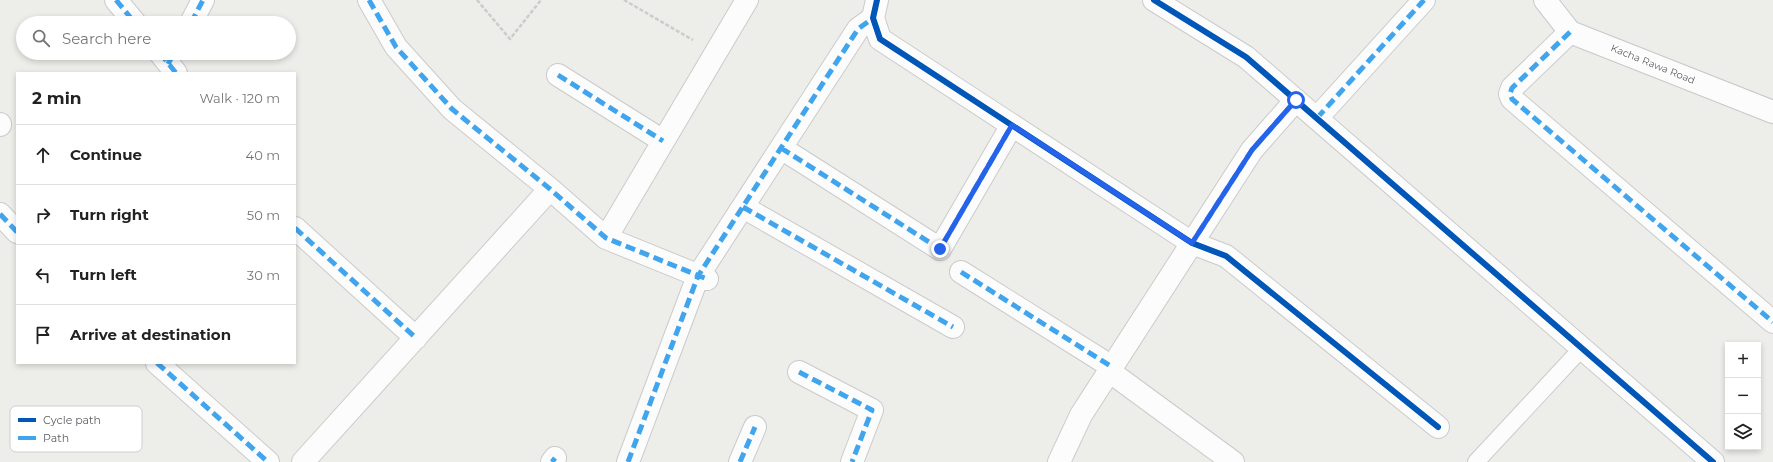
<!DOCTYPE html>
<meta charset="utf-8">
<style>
body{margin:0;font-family:Montserrat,sans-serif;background:#f6f6f6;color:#222}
.controls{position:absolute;right:12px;bottom:12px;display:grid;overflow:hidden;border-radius:0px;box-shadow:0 2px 6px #0003}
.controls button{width:36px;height:36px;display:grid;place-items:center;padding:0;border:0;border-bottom:1px solid #e0e0e0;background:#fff;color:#222;font:20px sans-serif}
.stop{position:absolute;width:12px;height:12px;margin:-9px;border:3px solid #2563eb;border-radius:50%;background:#fff}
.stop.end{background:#2563eb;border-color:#fff;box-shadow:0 1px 4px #0008}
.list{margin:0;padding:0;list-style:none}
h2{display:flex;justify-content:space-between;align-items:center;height:52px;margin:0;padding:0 16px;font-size:17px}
h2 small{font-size:13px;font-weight:400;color:#767676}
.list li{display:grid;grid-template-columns:26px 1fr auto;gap:12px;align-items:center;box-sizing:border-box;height:60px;padding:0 16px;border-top:1px solid #e0e0e0}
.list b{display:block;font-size:15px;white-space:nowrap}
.list em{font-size:13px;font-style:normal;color:#767676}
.icon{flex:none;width:22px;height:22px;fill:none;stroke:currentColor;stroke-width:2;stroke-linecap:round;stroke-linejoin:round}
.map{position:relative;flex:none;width:1773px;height:462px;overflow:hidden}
.search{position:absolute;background:#fff;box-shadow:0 2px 6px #0003;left:16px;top:16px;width:280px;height:44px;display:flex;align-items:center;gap:10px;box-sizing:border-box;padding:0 14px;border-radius:22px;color:#767676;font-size:15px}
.panel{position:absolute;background:#fff;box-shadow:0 2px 6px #0003;left:16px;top:72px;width:280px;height:292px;border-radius:0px}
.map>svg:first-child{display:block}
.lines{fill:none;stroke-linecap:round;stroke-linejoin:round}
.lane-casing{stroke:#cacbca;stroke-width:18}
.street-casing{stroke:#cacbca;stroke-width:24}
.secondary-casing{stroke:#c8c9c9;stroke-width:24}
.path{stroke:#cacdcc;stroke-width:2.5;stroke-dasharray:4 2;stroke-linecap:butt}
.lane{stroke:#fcfcfc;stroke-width:16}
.street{stroke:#fcfcfc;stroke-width:22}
.secondary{stroke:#fcfcfc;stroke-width:22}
.quiet{stroke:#41a5ee;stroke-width:5;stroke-dasharray:10 5;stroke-linecap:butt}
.cycleway-casing{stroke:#fff;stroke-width:8}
.cycleway{stroke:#0057b8;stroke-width:6}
.route{stroke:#2563eb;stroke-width:5}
.labels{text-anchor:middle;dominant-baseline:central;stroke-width:3;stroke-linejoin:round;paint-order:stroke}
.street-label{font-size:10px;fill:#5e6065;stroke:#fff}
.key{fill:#fff;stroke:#cfcfd1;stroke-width:1}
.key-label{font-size:11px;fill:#5e6065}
</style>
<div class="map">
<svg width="1773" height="462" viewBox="0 0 1773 462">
<rect width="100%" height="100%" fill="#edede9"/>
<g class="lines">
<g class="lane-casing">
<path id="lane" d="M1476,462L1582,348"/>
</g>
<g class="street-casing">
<path id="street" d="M116,0L135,23
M369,0L396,47L452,109L550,189L606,238L707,279
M877,0L873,18L880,39L1192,243L1226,256L1438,427
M1154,0L1246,57L1713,462
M191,23L203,0
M1570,32L1512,88L1510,94L1512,99L1773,322
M160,53L176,73
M558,75L663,141
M1317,118L1424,0
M781,148L940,249L1012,125
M743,207L953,327
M0,214L17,232
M295,228L416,338
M606,238L747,0
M961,272L1112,367
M157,363L268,462
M1109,371L1233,462
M799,372L872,410L852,462
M303,462L550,189
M552,462L555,458
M628,462L698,276L858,29L873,18
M740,462L755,427
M1059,462L1081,415L1252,150L1296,100"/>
</g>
<g class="secondary-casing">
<path id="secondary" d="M1545,0L1570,32L1773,112
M0,124V125"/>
</g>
<path class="path" d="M477,0L510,39L541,0
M624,0L693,40"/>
<use href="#lane" class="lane"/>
<use href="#street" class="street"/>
<use href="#secondary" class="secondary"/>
<path class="quiet" d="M116,0L135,23
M369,0L396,47L452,109L550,189L606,238L707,279
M191,23L203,0
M1570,32L1512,88L1510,94L1512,99L1773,322
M160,53L176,73
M168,64L174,53
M558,75L663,141
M1317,118L1424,0
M781,148L940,249L1012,125
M743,207L953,327
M0,214L17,232
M295,228L416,338
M1195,244L1192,243L1252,150L1296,100
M961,272L1112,367
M157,363L268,462
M799,372L872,410L852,462
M552,462L555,458
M628,462L698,276L858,29L873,18
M740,462L755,427"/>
<g class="cycleway-casing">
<path id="cycleway" d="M877,0L873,18L880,39L1192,243L1226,256L1438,427
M1154,0L1246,57L1713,462"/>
</g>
<use href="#cycleway" class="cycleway"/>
</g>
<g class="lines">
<path class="route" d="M940,249L1012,125L1192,243L1252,150L1296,100"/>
</g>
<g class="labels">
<g class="street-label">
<text transform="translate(1653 64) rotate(22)">Kacha Rawa Road</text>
</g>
</g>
<rect x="10" y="406" width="132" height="46" rx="6" class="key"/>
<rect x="18" y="418" width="18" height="4" fill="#0057b8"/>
<rect x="18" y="436" width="18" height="4" fill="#41a5ee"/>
<g class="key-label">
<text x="43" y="424">Cycle path</text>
<text x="43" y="442">Path</text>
</g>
</svg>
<div class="controls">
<button>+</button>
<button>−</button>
<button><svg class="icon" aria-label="layers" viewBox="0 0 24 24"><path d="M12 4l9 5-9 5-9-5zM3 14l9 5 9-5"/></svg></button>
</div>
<div class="stop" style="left:1296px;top:100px"></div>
<div class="stop end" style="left:940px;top:249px"></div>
<div class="search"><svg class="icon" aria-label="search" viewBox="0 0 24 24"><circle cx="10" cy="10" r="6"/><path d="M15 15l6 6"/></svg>Search here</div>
<section class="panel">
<h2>2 min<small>Walk · 120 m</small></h2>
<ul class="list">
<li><svg class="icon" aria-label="ahead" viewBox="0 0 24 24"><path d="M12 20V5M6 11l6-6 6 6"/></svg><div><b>Continue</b></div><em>40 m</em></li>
<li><svg class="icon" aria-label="right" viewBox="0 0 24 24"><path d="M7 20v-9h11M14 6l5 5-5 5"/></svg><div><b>Turn right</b></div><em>50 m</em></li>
<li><svg class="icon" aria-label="left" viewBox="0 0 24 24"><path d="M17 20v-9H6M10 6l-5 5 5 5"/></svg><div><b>Turn left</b></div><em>30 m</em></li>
<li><svg class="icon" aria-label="arrive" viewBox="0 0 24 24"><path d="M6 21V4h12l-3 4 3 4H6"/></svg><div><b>Arrive at destination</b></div></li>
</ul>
</section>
</div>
